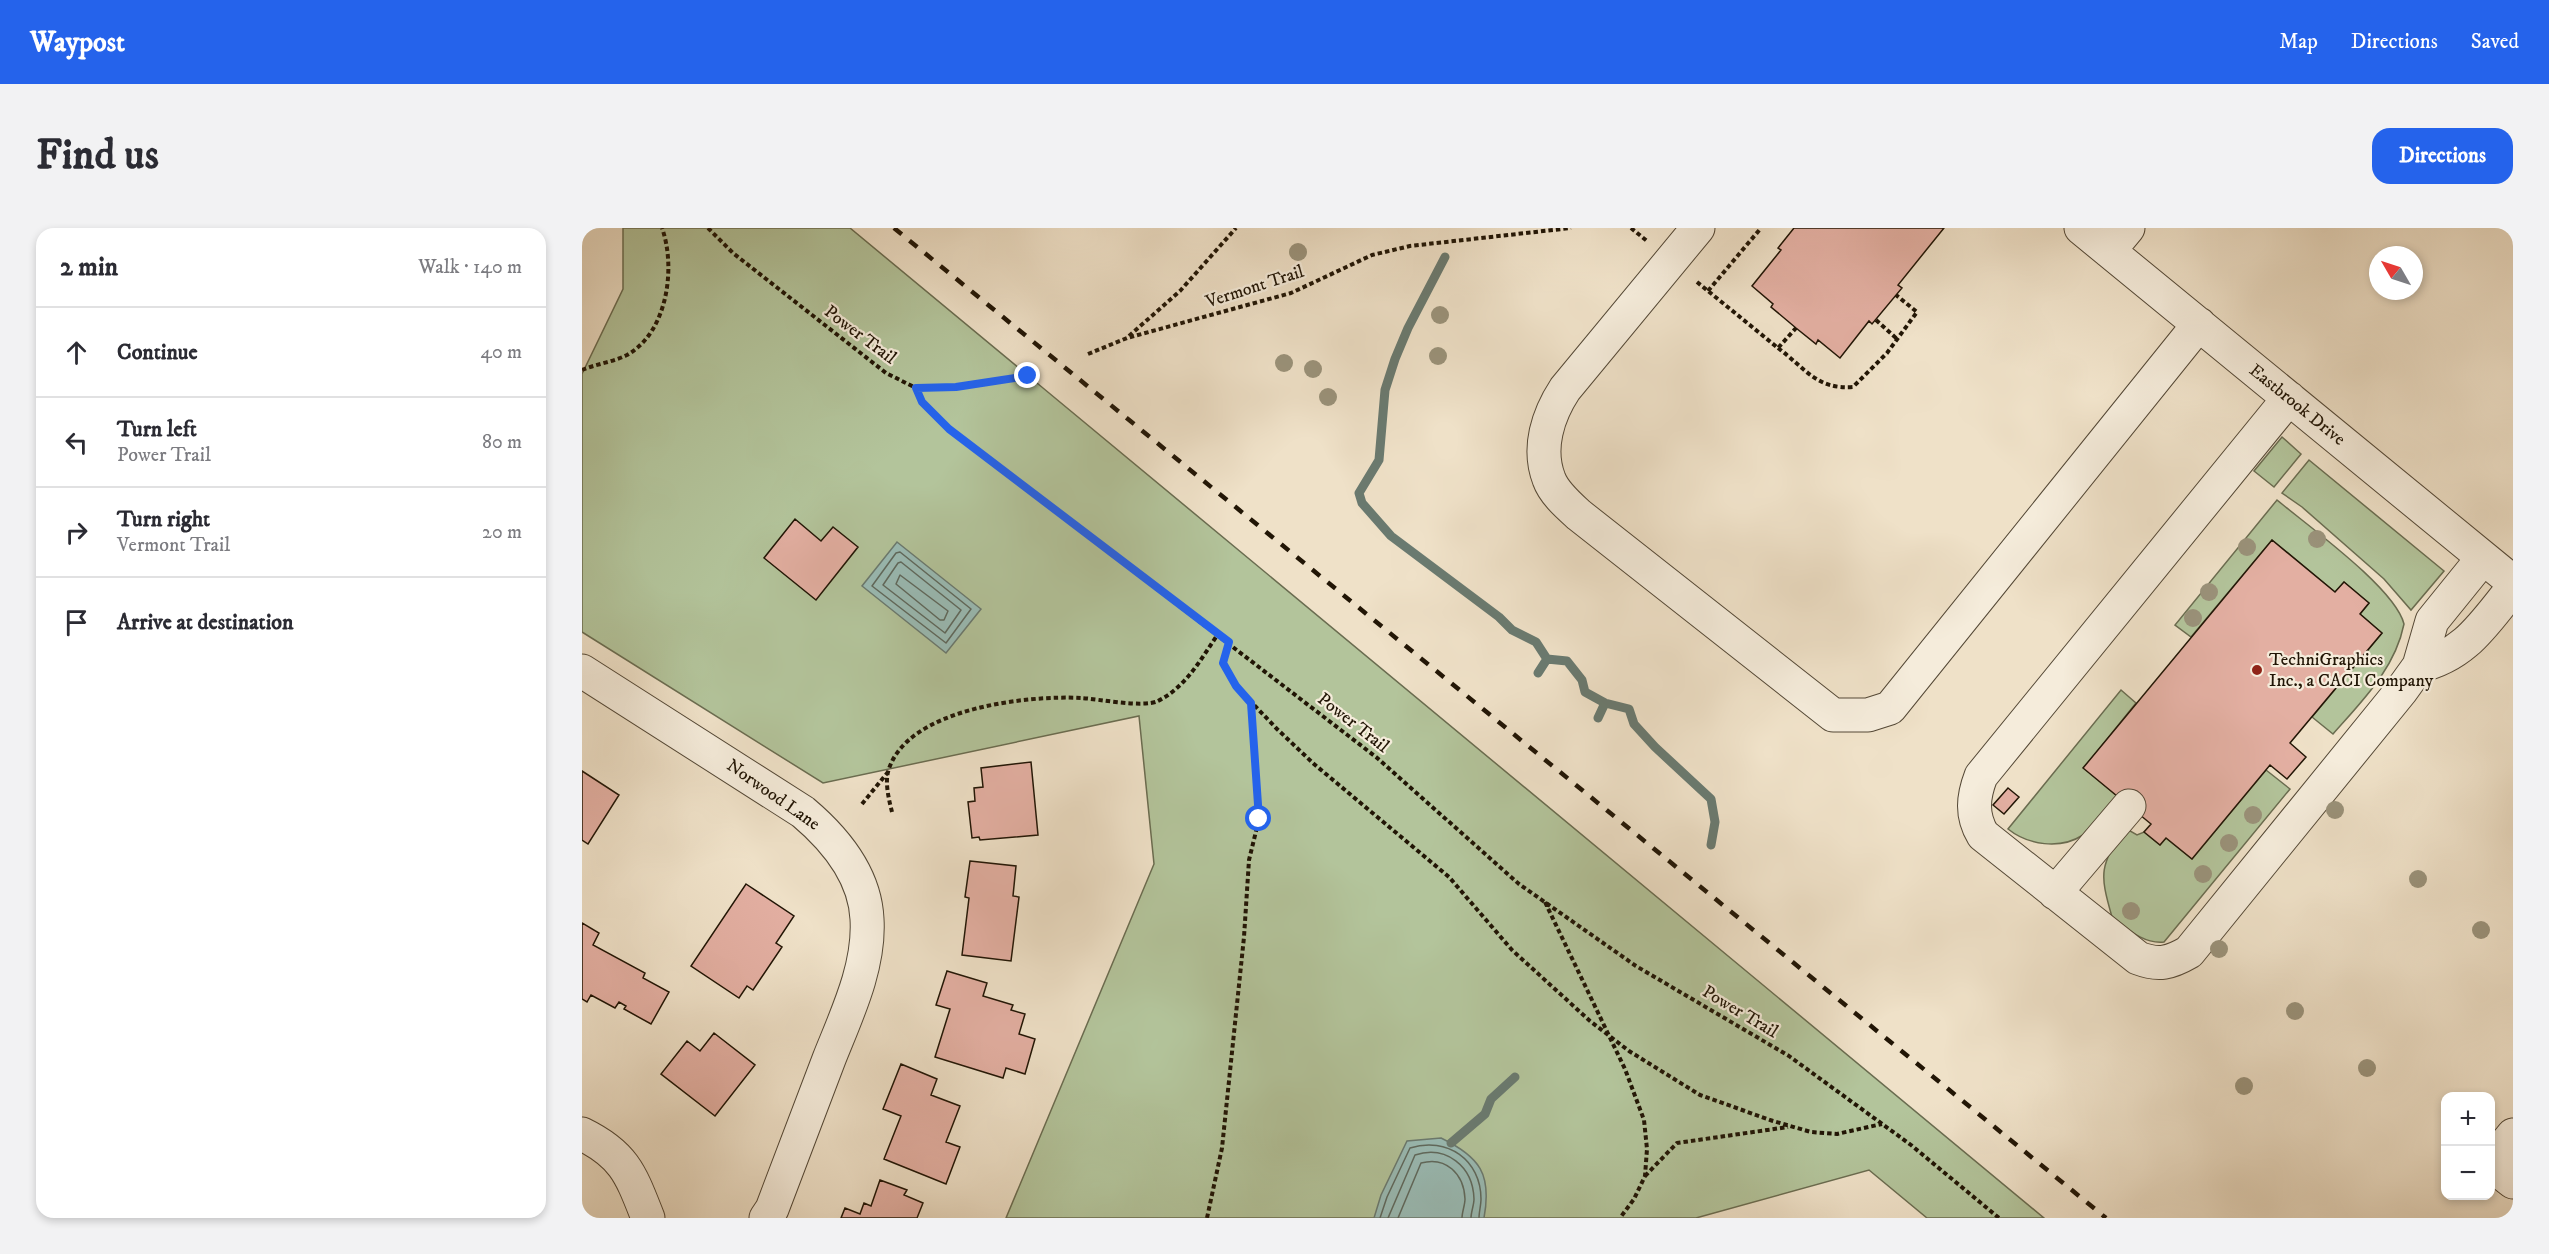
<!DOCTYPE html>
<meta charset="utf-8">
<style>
body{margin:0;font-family:"IM FELL DW Pica",serif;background:#f2f2f3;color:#2b2b33}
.controls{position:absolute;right:18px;bottom:18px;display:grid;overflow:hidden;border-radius:12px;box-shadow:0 3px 9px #0003}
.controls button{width:54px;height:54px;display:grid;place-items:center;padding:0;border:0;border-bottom:2px solid #e1e1e2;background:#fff;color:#2b2b33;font:30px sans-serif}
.compass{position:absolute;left:1787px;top:18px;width:54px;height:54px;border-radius:50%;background:#fff;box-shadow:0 3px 9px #0003;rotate:309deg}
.stop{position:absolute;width:18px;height:18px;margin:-14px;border:4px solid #2563eb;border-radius:50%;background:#fff}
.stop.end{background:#2563eb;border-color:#fff;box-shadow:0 2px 6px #0008}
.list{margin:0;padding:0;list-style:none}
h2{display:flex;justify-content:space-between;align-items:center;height:78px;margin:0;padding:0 24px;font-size:26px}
h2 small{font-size:20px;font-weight:400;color:#7c7c81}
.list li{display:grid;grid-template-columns:39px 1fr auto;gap:18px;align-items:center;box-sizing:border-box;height:90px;padding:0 24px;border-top:2px solid #e1e1e2}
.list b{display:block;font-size:22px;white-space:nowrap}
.list p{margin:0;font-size:20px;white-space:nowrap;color:#7c7c81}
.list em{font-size:20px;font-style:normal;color:#7c7c81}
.icon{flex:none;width:33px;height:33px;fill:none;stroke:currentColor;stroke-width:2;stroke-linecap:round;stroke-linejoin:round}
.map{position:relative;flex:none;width:1931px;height:990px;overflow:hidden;border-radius:18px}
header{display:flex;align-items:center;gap:36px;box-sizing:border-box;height:84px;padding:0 30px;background:#2563eb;color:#fff}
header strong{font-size:28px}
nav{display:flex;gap:33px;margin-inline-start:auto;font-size:21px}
.intro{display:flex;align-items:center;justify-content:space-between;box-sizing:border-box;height:144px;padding:0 36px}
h1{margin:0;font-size:42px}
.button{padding:15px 27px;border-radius:18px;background:#2563eb;color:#fff;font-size:21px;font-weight:700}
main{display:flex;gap:36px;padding:0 36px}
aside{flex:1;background:#fff;border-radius:18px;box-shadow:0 3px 9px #0003}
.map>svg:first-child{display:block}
.green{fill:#b3c49b;stroke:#6a6c50;stroke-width:1.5}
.water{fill:#9abdb7;stroke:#6a7a70;stroke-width:1.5}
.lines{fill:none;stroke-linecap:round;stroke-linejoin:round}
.shore{stroke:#5e695e;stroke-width:1.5}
.stream{stroke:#6a7a70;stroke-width:9}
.building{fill:#e3afa2;stroke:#211505;stroke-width:1.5}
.minor-casing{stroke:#544836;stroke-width:35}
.path{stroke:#211505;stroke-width:4;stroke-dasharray:4.5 3;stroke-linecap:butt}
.minor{stroke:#f5ecdb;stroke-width:33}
.rail{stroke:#211505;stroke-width:4.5;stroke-dasharray:10 10;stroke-linecap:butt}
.tree{fill:#9a927a}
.route{stroke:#2563eb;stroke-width:8}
.poi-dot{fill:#8f2418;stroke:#f5ecdb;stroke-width:2}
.labels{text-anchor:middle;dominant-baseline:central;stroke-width:4.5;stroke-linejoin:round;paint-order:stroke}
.street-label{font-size:18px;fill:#211505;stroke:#f5ecdb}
.poi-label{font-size:18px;fill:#211505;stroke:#f5ecdb;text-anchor:start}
</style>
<header>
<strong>Waypost</strong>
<nav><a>Map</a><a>Directions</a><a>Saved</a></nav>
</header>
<div class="intro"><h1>Find us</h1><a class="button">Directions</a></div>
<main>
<aside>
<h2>2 min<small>Walk · 140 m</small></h2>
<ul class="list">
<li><svg class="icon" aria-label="ahead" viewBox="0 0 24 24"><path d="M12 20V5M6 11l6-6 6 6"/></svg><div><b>Continue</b></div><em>40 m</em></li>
<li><svg class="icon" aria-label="left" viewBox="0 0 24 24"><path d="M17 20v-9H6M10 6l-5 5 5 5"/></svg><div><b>Turn left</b><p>Power Trail</p></div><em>80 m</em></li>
<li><svg class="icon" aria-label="right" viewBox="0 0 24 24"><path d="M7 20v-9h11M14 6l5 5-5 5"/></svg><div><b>Turn right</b><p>Vermont Trail</p></div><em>20 m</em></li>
<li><svg class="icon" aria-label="arrive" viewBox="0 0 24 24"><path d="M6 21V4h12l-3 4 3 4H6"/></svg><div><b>Arrive at destination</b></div></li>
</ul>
</aside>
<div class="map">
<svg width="1931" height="990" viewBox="0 0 1931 990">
<rect width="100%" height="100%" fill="#efe1c8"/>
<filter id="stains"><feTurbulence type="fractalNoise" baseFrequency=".00333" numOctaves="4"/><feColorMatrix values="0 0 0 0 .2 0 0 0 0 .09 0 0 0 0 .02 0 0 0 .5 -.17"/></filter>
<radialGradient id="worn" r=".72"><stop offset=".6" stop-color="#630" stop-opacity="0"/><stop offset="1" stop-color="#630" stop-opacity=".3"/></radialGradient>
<path class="green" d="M41,0H268L1462,990H1345L1287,942L1114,990H424L572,636L557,488L241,555L0,404V146L41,61Z
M1700,209L1719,226L1692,259L1672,243Z
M1727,232L1862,343L1829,382L1802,351L1720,279L1700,265Z
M1695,272C1726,298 1813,360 1822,396C1813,441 1780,473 1751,506L1730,489L1800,405L1778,386L1787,375L1762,354L1753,364L1690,312L1609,409L1593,397Z
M1539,462L1554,475L1502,540L1535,568C1525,579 1514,599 1501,607C1478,622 1446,617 1426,601Z
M1684,542L1708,561L1582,714C1561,716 1546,701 1530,689C1517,644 1518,638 1543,600L1555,607L1562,604L1578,617L1584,610L1610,631Z"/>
<path class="water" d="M315,314L399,381L364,425L280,358Z
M859,910C898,929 910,946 902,990H792L799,967L825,913Z"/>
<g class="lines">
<path class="shore" d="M318,324L389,381L364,415L290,358L314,325Z
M319,334L379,382L363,405L301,357L316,335Z
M318,347L366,383L362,392H358L314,356Z
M798,990L805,969L828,920C865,908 899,932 899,971C899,977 897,984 897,990
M806,990L833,927C864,917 891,938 892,971C892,977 889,984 889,990
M816,990L839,935C864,928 882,946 883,971C883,977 880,984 880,990"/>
<path class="stream" d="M863,29L826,100L813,131L803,162L797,232L777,265L780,275L809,308L917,389L930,402L954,414L965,431L985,433L1000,452L1003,464L1023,475L1047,481L1052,496L1073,519L1129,571L1133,594L1129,617
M956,445L965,431
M1016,490L1023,475
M869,915L903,886L909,871L933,849"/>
</g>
<path class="building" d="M1212,0H1362L1316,57L1320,60L1290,96L1287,93L1258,130L1236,112L1234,116L1214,100L1189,79L1191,76L1170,58L1199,22L1196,20Z
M213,291L239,313L251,299L276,319L234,372L182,330Z
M1690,312L1753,364L1762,354L1787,375L1778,386L1800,405L1708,515L1724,529L1705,551L1688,537L1610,631L1584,610L1578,617L1562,604L1569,596L1501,540Z
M449,534L456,607L398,612L397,609L390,610L386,574L393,573L392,560L401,559L399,540Z
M0,543L37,567L6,616L0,612Z
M1426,560L1437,569L1422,586L1411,577Z
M388,633L434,638L431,668L437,669L429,733L380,727L387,670L383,669Z
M164,656L212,688L194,715L200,719L171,762L165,758L157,770L109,738Z
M0,695L17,705L11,717L63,745L61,750L87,764L69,796L42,781L44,778L37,774L33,780L9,767L5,774L0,771Z
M365,743L405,755L401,768L431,777L429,782L443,786L437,806L453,811L443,846L424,840L421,850L353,829L368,781L354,777Z
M132,805L173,837L133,888L79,846L105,813L118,823Z
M319,836L355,851L349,867L378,878L364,914L378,919L364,956L302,931L319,888L301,881Z
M298,952L325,962L322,967L341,975L335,990H259L263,980L278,986L282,975L289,978Z"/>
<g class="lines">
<g class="minor-casing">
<path id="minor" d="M1116,0L983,161C966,187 955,220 967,251C972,265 986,277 997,287L1251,487H1286L1308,480L1617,96
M1499,0L1931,354
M1527,23L1546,0
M1707,170L1399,548C1391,569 1389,587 1401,607L1556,730C1577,738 1588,735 1607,724L1819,463L1837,438L1850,393L1901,330
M1837,438C1884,427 1902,395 1931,360
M0,443L221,584C253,611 283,648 285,691C288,739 264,788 247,831C228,881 209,931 190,981L184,990
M1473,665L1547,578
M0,906C43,927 49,947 66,990
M1908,935L1931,907
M1908,936L1931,954"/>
</g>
<path class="path" d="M126,0L151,25L304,145L334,160L340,174L367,201L794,529L937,656L1054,738L1207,828L1329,917L1417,990
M1049,0L1065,13
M1115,54L1196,120L1214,100
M1126,63L1179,0
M1294,92L1315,111
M547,108L598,63L654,0
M1196,120C1223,140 1235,162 1271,159L1305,125L1335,84L1314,67
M506,126L545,110L709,65L790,27L828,18L989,0
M0,142C14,136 31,134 45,127C86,104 94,39 80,0
M334,160L374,159L446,148
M647,414L641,435L654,458L695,501L732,536L867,649L930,722L1008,793L1047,823L1118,867L1191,893L1229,904L1255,906L1300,896
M280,576L306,544
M310,584C307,572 303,556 306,544C323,480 446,467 499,470C517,471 561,480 576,473C604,459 619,431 636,406
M963,674L1043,841L1062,892L1065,921L1063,948L1052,971L1038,990
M1063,948L1095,915L1206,899
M625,990L640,920L662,709L667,632L677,591L669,476"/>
<use href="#minor" class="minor"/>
<path class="rail" d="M312,0L1524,990"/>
</g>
<g class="tree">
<circle cx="716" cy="24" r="9"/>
<circle cx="858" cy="87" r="9"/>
<circle cx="856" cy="128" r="9"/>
<circle cx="702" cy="135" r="9"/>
<circle cx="731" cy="141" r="9"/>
<circle cx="746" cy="169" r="9"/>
<circle cx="1735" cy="311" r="9"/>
<circle cx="1665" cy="319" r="9"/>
<circle cx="1627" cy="364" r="9"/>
<circle cx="1611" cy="390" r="9"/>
<circle cx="1753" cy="582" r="9"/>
<circle cx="1671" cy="587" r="9"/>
<circle cx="1647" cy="615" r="9"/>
<circle cx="1621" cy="646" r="9"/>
<circle cx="1836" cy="651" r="9"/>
<circle cx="1549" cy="683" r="9"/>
<circle cx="1899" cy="702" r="9"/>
<circle cx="1637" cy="721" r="9"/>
<circle cx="1713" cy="783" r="9"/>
<circle cx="1785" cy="840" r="9"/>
<circle cx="1662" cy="858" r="9"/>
</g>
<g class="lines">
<path class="route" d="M446,148L374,159L334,160L340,174L367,201L647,414L641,435L654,458L669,475L677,591"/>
</g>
<circle class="poi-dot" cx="1675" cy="442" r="6"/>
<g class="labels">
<g class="street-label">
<text transform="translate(673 59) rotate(-18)">Vermont Trail</text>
<text transform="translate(278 107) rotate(37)">Power Trail</text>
<text transform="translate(1715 177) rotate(39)">Eastbrook Drive</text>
<text transform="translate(771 495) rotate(38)">Power Trail</text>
<text transform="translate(191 567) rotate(35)">Norwood Lane</text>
<text transform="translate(1158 784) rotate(31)">Power Trail</text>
</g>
<g class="poi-label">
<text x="1687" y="432">TechniGraphics<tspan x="1687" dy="21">Inc., a CACI Company</tspan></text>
</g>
</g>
<rect width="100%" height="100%" filter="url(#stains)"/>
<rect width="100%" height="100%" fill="url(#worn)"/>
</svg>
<div class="controls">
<button>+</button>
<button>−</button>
</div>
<svg class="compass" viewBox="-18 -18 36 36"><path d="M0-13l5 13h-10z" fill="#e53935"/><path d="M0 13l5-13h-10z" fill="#7c7c81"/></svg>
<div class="stop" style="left:677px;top:591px"></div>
<div class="stop end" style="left:446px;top:148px"></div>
</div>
</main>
